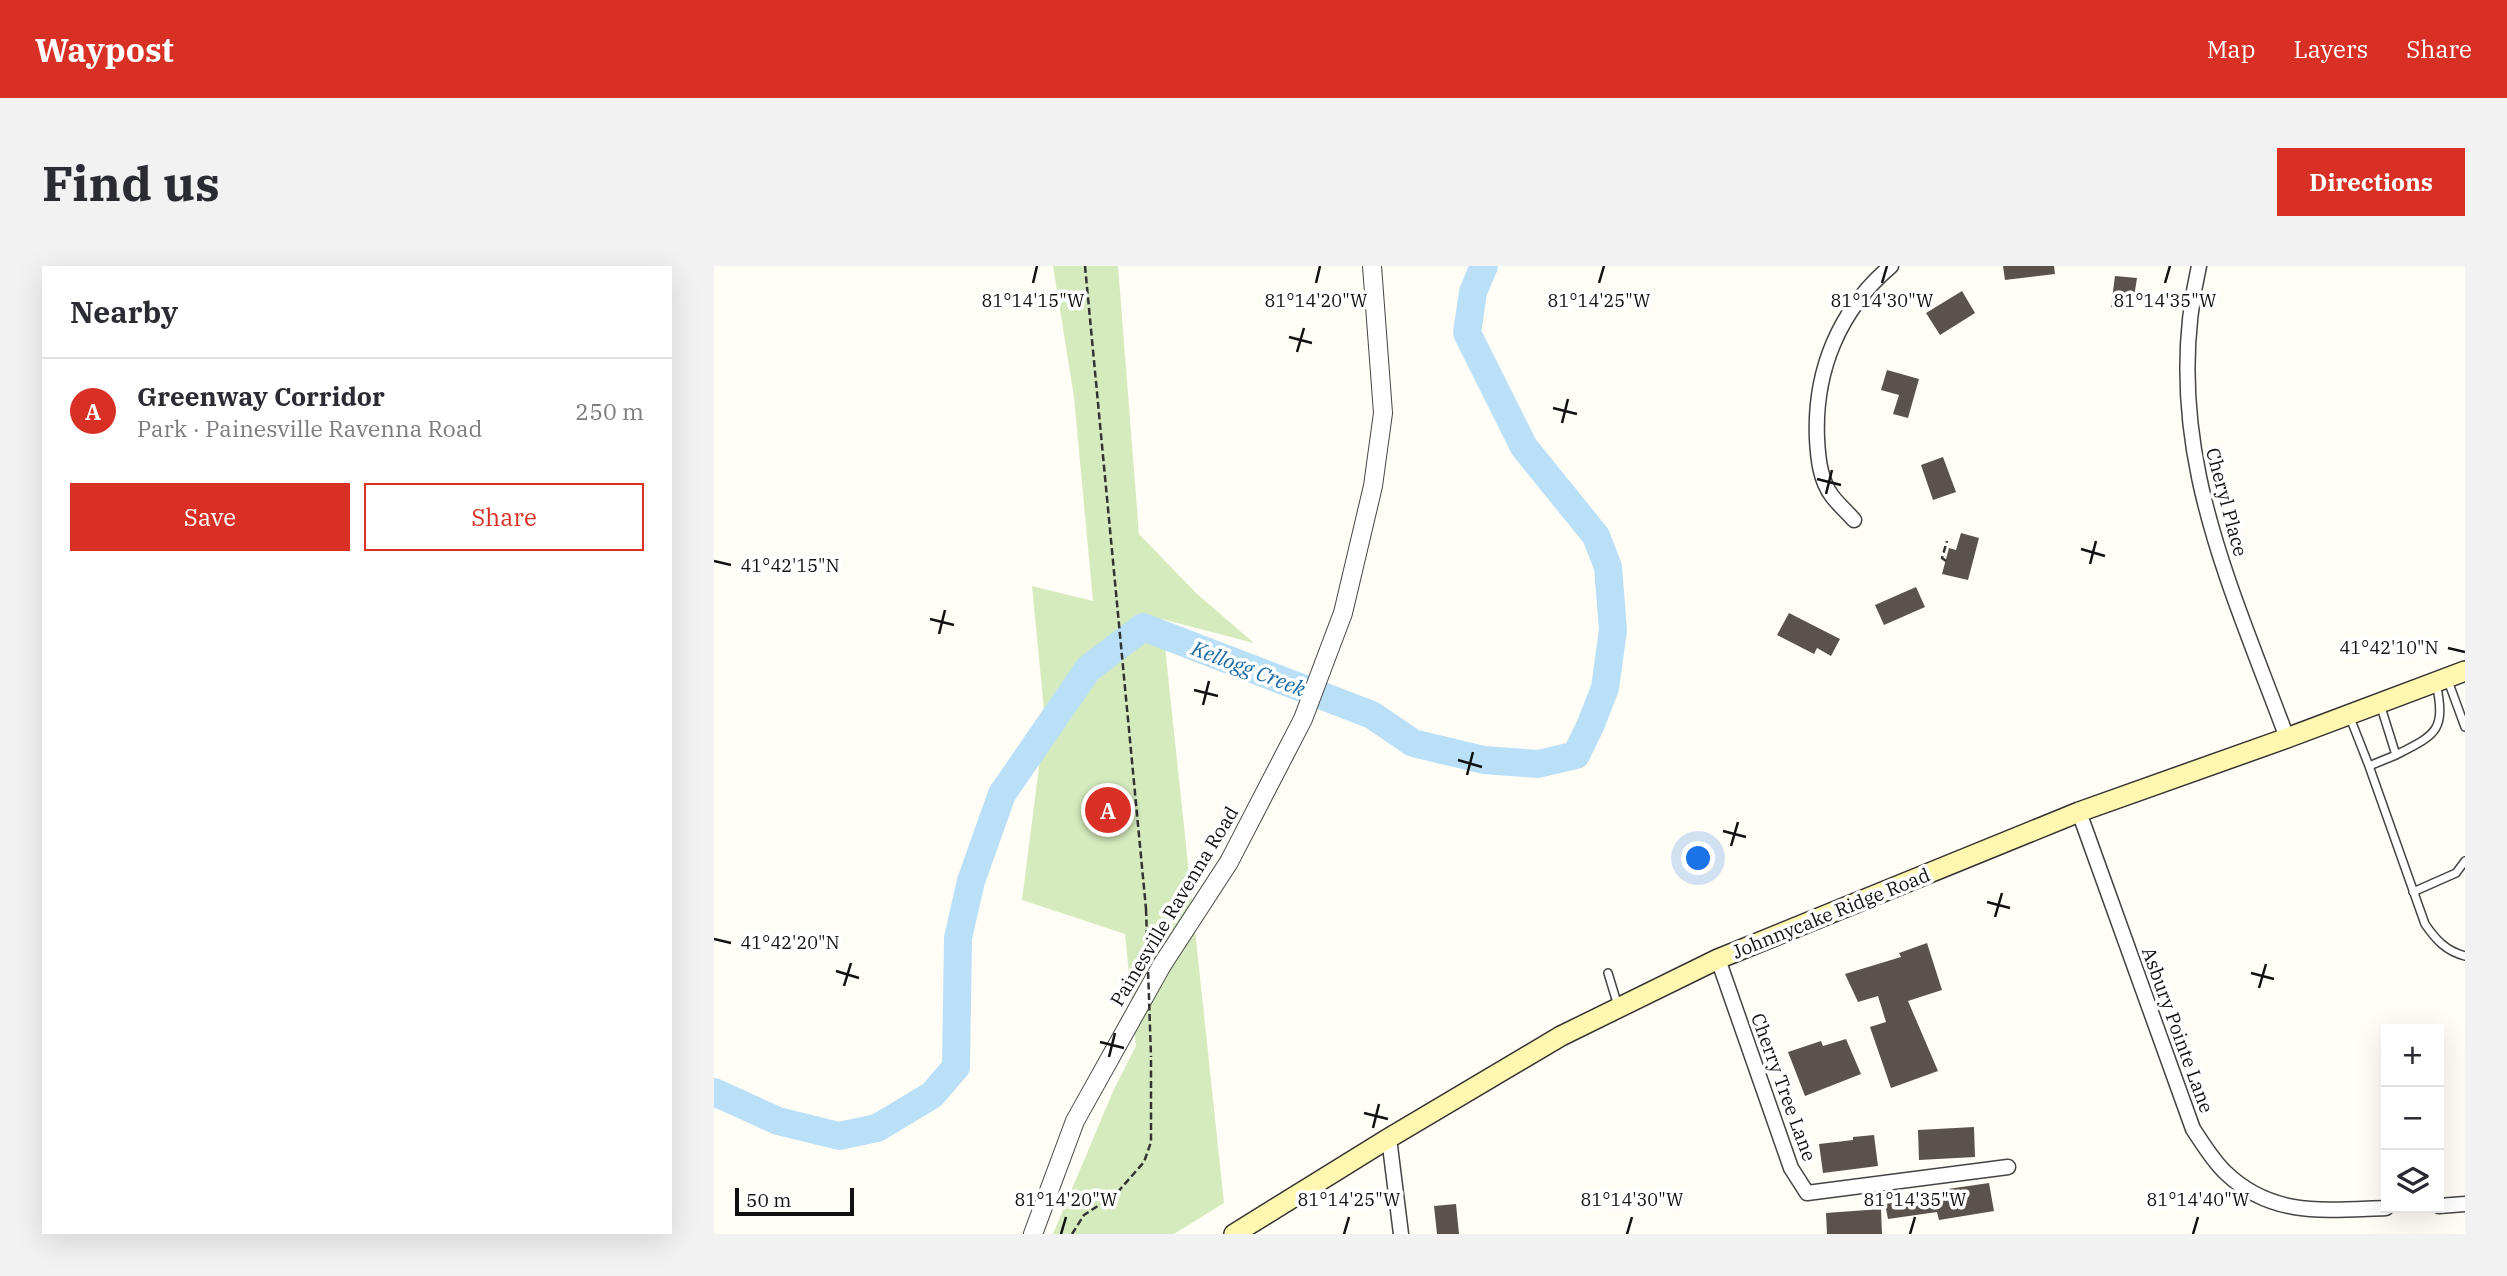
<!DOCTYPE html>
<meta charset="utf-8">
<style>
body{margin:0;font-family:"IBM Plex Serif",serif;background:#f2f2f3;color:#2b2b33}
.controls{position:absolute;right:21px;bottom:21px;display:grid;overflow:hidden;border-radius:0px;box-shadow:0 7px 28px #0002}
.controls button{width:63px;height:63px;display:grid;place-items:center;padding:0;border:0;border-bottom:2px solid #e1e1e2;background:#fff;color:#2b2b33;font:35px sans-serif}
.scale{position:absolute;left:21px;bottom:18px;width:119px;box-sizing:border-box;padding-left:7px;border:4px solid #111;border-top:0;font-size:19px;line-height:24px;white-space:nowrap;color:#111;-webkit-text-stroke:5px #fff;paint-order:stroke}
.you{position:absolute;left:985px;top:593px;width:24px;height:24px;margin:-18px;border:5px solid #fff;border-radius:50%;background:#1a73e8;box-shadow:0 0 0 10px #1a73e833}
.badge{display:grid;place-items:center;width:46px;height:46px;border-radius:50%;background:#d93025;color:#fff;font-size:23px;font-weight:700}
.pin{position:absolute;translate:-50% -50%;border:4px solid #fff;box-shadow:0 2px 7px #0006}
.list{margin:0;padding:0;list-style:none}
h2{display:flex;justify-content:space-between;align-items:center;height:91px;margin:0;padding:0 28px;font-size:30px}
h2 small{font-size:23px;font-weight:400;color:#7c7c81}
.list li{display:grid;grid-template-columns:46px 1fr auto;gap:21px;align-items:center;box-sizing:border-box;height:105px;padding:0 28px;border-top:2px solid #e1e1e2}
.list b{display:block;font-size:26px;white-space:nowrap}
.list p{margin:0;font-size:23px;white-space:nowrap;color:#7c7c81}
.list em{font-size:23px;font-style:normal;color:#7c7c81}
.actions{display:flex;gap:14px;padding:21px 28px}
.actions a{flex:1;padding:16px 0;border:2px solid #d93025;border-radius:0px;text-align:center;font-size:24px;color:#d93025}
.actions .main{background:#d93025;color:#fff}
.icon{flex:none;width:38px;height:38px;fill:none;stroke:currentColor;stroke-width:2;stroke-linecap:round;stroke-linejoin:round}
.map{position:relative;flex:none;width:1751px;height:968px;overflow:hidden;border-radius:0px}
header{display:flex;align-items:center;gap:42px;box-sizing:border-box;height:98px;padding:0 35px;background:#d93025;color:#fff}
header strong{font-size:33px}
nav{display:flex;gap:38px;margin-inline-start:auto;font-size:24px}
.intro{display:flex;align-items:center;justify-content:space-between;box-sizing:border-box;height:168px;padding:0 42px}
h1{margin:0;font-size:49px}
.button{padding:18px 32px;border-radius:0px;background:#d93025;color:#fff;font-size:24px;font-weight:700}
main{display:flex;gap:42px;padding:0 42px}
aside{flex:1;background:#fff;border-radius:0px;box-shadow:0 7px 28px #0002}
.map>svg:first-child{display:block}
.green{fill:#d5ebbd}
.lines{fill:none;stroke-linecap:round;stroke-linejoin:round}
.river{stroke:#b9e0f7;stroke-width:28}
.building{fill:#5a524d}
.service-casing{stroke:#444;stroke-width:10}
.minor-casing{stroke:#444;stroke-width:17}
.tertiary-casing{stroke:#444;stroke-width:20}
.secondary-casing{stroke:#333;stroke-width:22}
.path{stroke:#333;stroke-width:2.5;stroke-dasharray:7 3.5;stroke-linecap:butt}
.service{stroke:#fff;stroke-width:7}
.minor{stroke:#fff;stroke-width:14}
.tertiary{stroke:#fff;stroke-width:18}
.secondary{stroke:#fff6b0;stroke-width:19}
.path-bridge{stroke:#333;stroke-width:2.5;stroke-dasharray:7 3.5;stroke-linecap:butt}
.ticks{fill:none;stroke:#111;stroke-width:2.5}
.labels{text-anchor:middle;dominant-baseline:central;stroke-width:7;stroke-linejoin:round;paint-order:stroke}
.street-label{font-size:19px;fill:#111;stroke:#fff}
.water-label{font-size:21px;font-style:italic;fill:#1768a6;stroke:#fff}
.ticks-label{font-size:18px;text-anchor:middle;fill:#111;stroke:#fff;stroke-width:7;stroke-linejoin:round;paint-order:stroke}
</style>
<header>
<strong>Waypost</strong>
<nav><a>Map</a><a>Layers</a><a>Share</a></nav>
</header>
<div class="intro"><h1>Find us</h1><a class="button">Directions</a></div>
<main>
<aside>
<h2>Nearby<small></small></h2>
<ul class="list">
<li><span class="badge">A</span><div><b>Greenway Corridor</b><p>Park · Painesville Ravenna Road</p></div><em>250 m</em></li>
</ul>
<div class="actions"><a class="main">Save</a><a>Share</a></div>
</aside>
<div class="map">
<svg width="1751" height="968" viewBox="0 0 1751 968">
<rect width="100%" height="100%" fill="#fffdf5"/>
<path class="green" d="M339,0H404L425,268L482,327L540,377L448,353L510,937L460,968H339L400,823L422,780L411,668L308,634L331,454L318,320L379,335L360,131Z"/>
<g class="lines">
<path class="river" d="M0,826L64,855L125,870L163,862L218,829L242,801L244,672L257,615L288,528L374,403L429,361L658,449L699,477L770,494L824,498L862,489L877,458L891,422L899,364L894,301L882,270L810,181L753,67L759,26L770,0"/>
</g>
<path class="building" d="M1289,0H1340L1341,8L1291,14Z
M1401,10L1423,12L1418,44L1397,41Z
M1248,25L1261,47L1226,69L1212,47Z
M1173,104L1205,113L1194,152L1179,148L1185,129L1167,124Z
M1229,191L1242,226L1219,234L1207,199Z
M1247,267L1265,272L1254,314L1228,308L1235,282L1242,284Z
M1202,321L1211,341L1170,359L1161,339Z
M1075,347L1126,373L1117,390L1103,382L1100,388L1063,369Z
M1213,677L1228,724L1194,735L1224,805L1177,822L1156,761L1172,756L1164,730L1144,736L1131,708L1187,691L1185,687Z
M1132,773L1147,808L1091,830L1074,786L1107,775L1109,780Z
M1260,861L1261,891L1205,894L1204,864Z
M1160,869L1164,900L1109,907L1105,878L1139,874V871Z
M1275,917L1280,945L1225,954L1223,946L1174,953L1171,938L1221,931L1220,925Z
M742,938L745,968H723L720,940Z
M1167,943L1168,968H1113L1112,947Z"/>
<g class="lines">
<g class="service-casing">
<path id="service" d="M1733,412L1751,461
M1635,449L1655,500L1711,658C1722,674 1732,685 1751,690
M1682,489C1723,468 1732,465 1722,416
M1655,500L1682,489L1666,438
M1699,626L1742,607L1751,595
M894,707L904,740"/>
</g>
<g class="minor-casing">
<path id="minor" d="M1485,0C1445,173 1515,315 1573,472
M1140,254C1133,246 1124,238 1118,230C1106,214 1104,192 1103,173C1100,105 1125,44 1177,0
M1365,546L1479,863C1489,878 1499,895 1512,907C1559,952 1613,944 1672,942
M1004,693L1077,902L1093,927L1294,901
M675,872L687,968
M1725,940L1751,938"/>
</g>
<g class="tertiary-casing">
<path id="tertiary" d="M319,968L361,855L448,699L515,596L589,453L629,347L659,220L669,147L658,0"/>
</g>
<g class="secondary-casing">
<path id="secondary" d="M520,968L675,872L847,770L1004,693L1365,546L1573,472L1751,405"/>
</g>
<path class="path" d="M371,0L432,643
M1232,295L1228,292L1233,275
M358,968L370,949L402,928L430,896L437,876V791"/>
<use href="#service" class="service"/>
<use href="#minor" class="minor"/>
<use href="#tertiary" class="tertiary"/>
<use href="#secondary" class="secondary"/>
<path class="path-bridge" d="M432,643L437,791"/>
</g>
<path class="ticks" d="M319,17L323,0M602,17L606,0M885,17L890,0M1168,17L1173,0M1451,17L1456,0M575,71L598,77M583,86L590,62M839,142L863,148M848,157L854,133M1103,213L1127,219M1112,228L1118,204M1367,283L1391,290M0,295L17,299M1376,298L1382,275M216,353L240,359M225,368L231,344M1734,382L1751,386M480,424L504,430M489,439L495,415M744,494L768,501M753,509L759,486M1009,565L1032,571M1017,580L1024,556M1273,636L1296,642M1281,651L1288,627M0,673L17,677M122,705L145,712M1537,707L1560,713M130,720L137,697M1545,722L1552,698M386,776L410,782M395,791L401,767M650,847L674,853M659,862L665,838M347,968L352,951M630,968L635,951M913,968L918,951M1196,968L1201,951M1479,968L1484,951"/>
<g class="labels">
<g class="street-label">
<text transform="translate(1513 236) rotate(75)">Cheryl Place</text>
<text transform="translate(460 640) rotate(-59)">Painesville Ravenna Road</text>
<text transform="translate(1117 647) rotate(-22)">Johnnycake Ridge Road</text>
<text transform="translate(1464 764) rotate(70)">Asbury Pointe Lane</text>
<text transform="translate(1070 821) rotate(70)">Cherry Tree Lane</text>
</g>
<g class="water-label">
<text transform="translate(535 402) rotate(21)">Kellogg Creek</text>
</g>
</g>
<g class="ticks-label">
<text x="319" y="41">81°14'15"W</text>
<text x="602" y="41">81°14'20"W</text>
<text x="885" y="41">81°14'25"W</text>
<text x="1168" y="41">81°14'30"W</text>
<text x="1451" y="41">81°14'35"W</text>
<text x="76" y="306">41°42'15"N</text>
<text x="1675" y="388">41°42'10"N</text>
<text x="76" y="683">41°42'20"N</text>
<text x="352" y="940">81°14'20"W</text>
<text x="635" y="940">81°14'25"W</text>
<text x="918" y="940">81°14'30"W</text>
<text x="1201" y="940">81°14'35"W</text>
<text x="1484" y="940">81°14'40"W</text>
</g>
</svg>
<div class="controls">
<button>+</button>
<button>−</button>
<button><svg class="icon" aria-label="layers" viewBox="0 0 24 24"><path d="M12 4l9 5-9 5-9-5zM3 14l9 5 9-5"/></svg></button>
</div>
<div class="scale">50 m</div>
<div class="you"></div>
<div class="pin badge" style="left:394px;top:544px">A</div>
</div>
</main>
